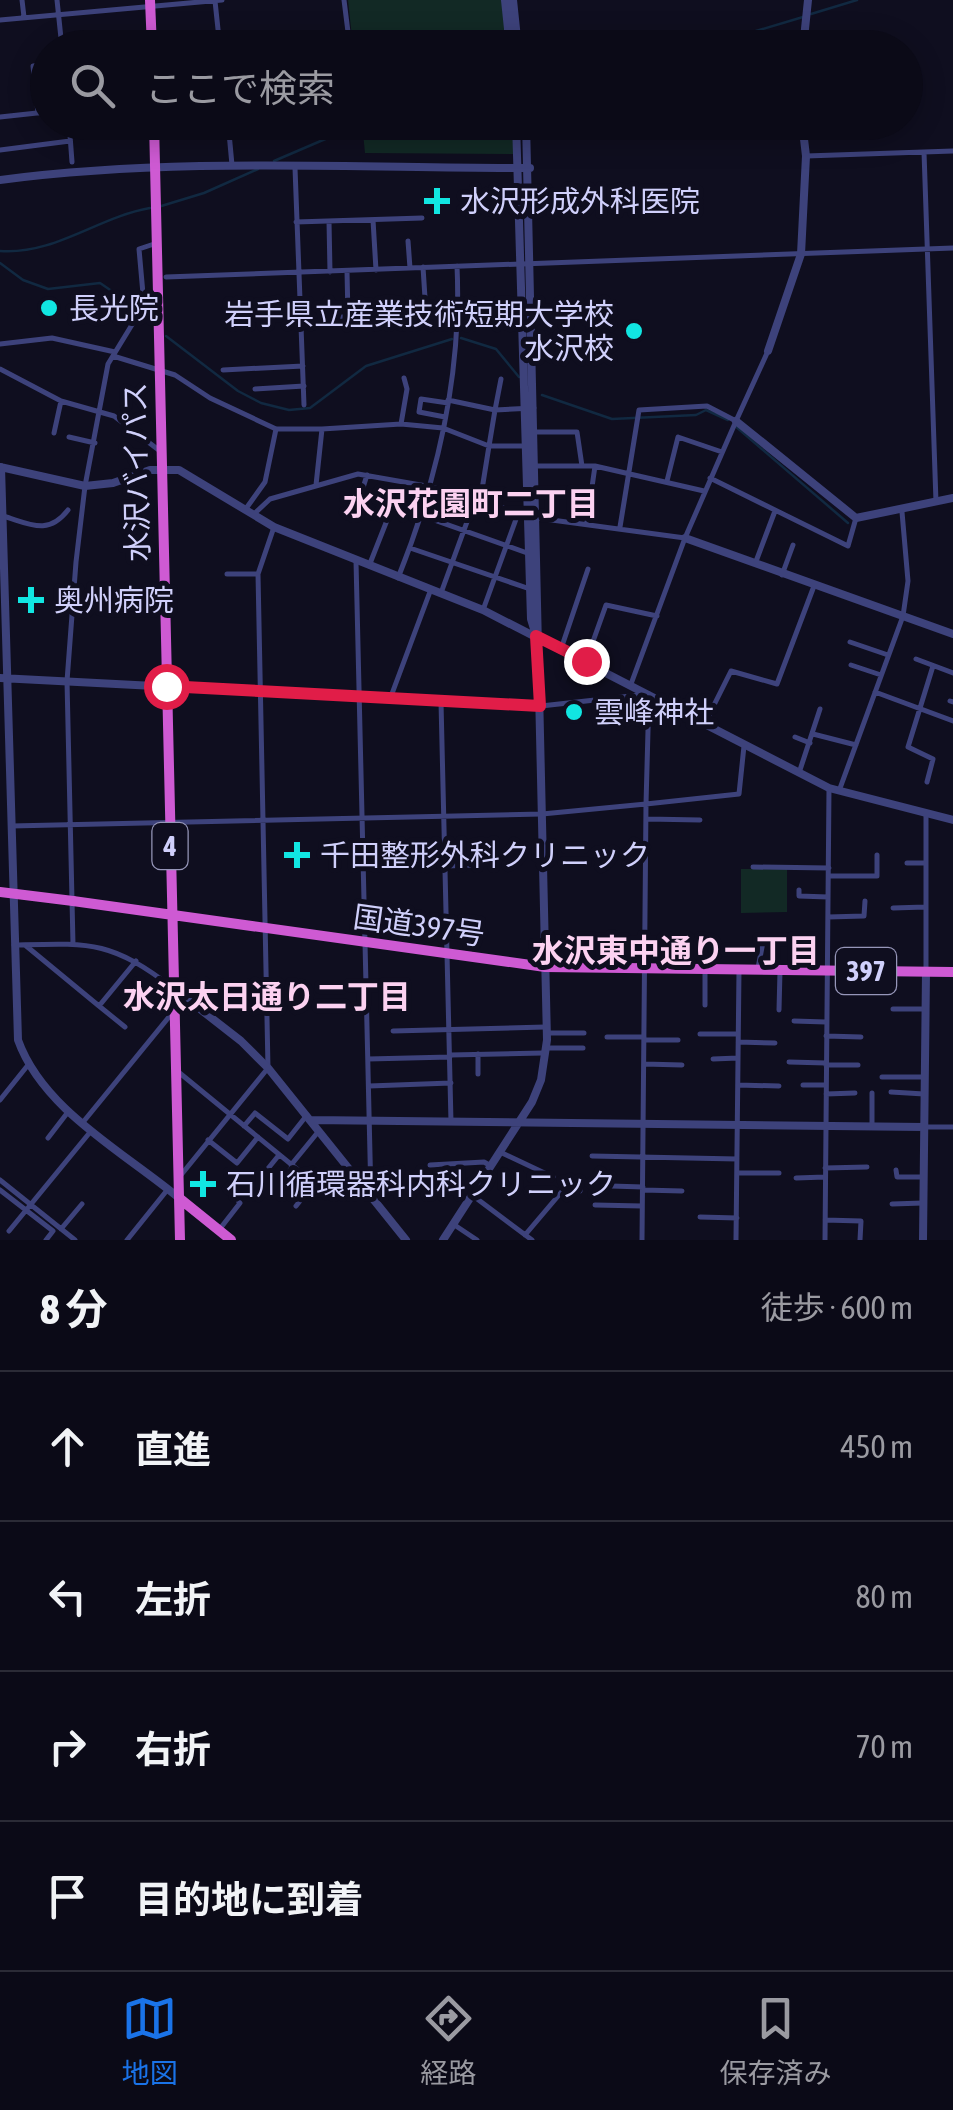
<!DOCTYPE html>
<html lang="ja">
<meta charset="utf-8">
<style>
body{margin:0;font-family:"Asap Condensed","Noto Sans JP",sans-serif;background:#141320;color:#f1f3f6}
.stop{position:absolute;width:30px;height:30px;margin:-22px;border:8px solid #e11d48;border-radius:50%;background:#fff}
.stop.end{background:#e11d48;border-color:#fff;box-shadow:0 2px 10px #0008}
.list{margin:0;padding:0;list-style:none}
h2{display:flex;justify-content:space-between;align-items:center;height:130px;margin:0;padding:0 40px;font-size:42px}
h2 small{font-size:32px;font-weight:400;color:#9a9aa1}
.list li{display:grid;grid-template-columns:65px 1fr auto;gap:30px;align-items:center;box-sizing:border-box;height:150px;padding:0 40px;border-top:2px solid #2b2b36}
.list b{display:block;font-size:38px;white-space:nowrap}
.list em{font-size:32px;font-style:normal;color:#9a9aa1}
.icon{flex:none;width:55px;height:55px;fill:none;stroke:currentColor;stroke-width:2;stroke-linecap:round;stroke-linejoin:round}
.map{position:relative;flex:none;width:953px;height:1240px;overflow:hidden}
.search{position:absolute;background:#0b0a17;box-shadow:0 5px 25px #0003;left:30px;right:30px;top:30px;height:110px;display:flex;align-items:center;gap:25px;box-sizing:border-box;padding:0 35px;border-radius:55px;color:#9a9aa1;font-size:38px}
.sheet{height:730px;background:#0b0a17}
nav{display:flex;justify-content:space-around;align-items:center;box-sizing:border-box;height:140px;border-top:2px solid #2b2b36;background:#0b0a17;font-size:28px;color:#9a9aa1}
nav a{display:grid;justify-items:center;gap:5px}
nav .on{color:#1a73e8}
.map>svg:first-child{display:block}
.green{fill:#122925}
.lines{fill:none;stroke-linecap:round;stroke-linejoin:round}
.stream{stroke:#112941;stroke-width:2.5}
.minor{stroke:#3d427b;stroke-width:5}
.tertiary{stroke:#3d427b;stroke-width:8}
.trunk{stroke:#ce5ad3;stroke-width:10}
.trunk-bridge{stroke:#ce5ad3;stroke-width:10}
.route{stroke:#e11d48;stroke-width:12}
.poi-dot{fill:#11e6e2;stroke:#0f0e1f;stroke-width:4}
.labels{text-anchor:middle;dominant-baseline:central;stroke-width:10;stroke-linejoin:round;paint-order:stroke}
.shield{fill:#0f0e1f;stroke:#9696b9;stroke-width:2.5}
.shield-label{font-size:28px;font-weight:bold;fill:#d0d0fb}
.poi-label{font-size:30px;fill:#d0d0fb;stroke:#0f0e1f;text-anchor:start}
.street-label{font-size:30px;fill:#d0d0fb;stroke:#0f0e1f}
.neighbourhood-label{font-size:32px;font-weight:bold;fill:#fcd2f1;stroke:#0f0e1f}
</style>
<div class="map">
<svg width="953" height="1240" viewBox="0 0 953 1240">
<rect width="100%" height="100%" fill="#0f0e1f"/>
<path class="green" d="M348,0H502L506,47H353Z
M362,123H514L517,154L365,153Z
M741,869H787V912L741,913Z"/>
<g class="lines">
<path class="stream" d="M811,14L857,0
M699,48L803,17
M274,161L365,122
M158,207L204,193L258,169
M0,251C55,255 98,217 150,208
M0,263L23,280L48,289L100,283L138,309
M145,317L150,322
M166,336L238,391L261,403L289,410L310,408L366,366L452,339
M461,338L496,349L519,377
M542,395L612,419L696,415L706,410L728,420
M734,425L848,523"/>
<path class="minor" d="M22,0L24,17
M57,0L62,48
M344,0L350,48
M215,1L220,48
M0,20L222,0
M48,64L33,66L38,113L48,112
M0,117L37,113
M69,122L72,162
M228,122L232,165
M0,150L70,141
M924,152L936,502
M806,156L953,151
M295,168L304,405
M373,220L376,270
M329,221L330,272
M296,222L422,218
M408,241L410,268
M423,267L425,298
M347,271L348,317
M166,277L953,248
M428,315L459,312
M338,317H360
M0,344L52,338L115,352
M113,356L175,375L210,398L276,429L265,482L245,510
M0,369L61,401L114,416L160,451
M223,370L303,366
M501,379L495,410L534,408
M255,389L304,386
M445,417L419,412L421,399L448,403
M401,424L407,389L404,378
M277,429H322L316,485
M322,429L401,424L443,428L489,446L495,410L448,400
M535,432H577L582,466
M54,433L61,401
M69,437L95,443
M535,466H595L704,491
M367,475L361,494L530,554
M710,478L848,546L856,518
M667,481L678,437L722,452
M480,502L489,446H529
M254,514L270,499L358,474L432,487L537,518L685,538
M3,516C30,524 48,536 68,510
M587,522L595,466
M620,527L639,410L707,406L736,421L768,351
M410,548L530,589
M356,561L371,1197
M755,564L775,511
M369,566L393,505
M227,574H258
M782,575L793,545
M398,578C438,478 462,373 457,266
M441,593L475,500
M483,610L519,511
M850,642L888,655
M561,649L588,569
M916,659L953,673
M586,661L606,605L657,616
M851,665L881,675
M631,684L685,538L736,421
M875,692L953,721
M390,699L431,589
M950,701L953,702
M441,702L451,1122
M541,706L649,694L646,804L739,794L744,746
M705,723L731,671L777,684L814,586
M813,734L856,745
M795,737L810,743
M799,773L820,709
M927,782L933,759L908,747L933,666
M839,791L903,616L908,581L902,512
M647,819L700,820
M11,826L542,814L646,804L642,1240
M907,863H926
M445,866L475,865
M753,867L829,868
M829,876H877V855
M799,890V896L828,897
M893,908L925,907
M828,917L864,916L865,901
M73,944L67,681L76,562L85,486L108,364L144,305L139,249L154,244
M14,945C90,943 110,940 173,988
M25,945L99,1006L136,961
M758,968L763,942
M705,970V1005
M926,971V814
M99,1006L125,1027
M893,1009H925
M779,1010L780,971
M794,1021L826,1022
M393,1031L545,1027
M547,1033H584
M700,1034H738
M826,1036L861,1037
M607,1037H644
M644,1040H678
M738,1042L775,1043
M547,1048H583
M478,1054V1074
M450,1055L543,1053
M368,1059L450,1057
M713,1059L738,1058
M789,1062L826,1063
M644,1064L682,1065
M826,1065H858
M176,1070L314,1183L296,1206
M882,1077H924
M738,1085L779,1086
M803,1085H825
M369,1086L451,1083
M891,1092L924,1094
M872,1093V1127
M826,1094L855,1093
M0,1100L28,1065
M84,1121L173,1012
M244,1126L255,1113L288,1139L307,1115
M926,1127H953
M48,1138L68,1112
M208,1140L237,1163L258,1137
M500,1152L553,1177
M592,1156L737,1159
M291,1165L318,1132
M430,1165L484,1162L491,1166
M825,1168L867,1167
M896,1170L897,1177H923
M266,1171L279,1155
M737,1173H779
M181,1175L268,1068L258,574L274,527
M796,1178L825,1177
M283,1179L293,1166
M0,1180L75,1240
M611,1186L643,1187
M0,1190L53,1231L46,1240
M643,1190L682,1191
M472,1195L532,1240
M892,1204L923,1203
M595,1205L642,1206
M700,1217L737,1218
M825,1220L861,1221L860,1240
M453,1224L477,1240
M61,1229L82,1204
M219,1230L240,1203L235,1197
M9,1231L91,1131
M525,1235L564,1189L580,1191L582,1178
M127,1240L168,1189
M736,1240L739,970
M825,1240L829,788"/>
<path class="tertiary" d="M505,0L510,48
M513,0L518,48
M803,48L808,0
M516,122L531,619L535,632
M0,180C175,157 354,168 530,168
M768,351L801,254L806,156L802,122
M736,421L856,518L953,498
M0,467L85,486L113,483L150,470H179L274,527L483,610L829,788L953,820
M1,467L18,1040C43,1110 124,1152 179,1198
M685,538L953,634
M0,678L540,706
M173,988L241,1041L268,1068L406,1240
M311,1120L924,1127
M443,1240L532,1102L541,1080L547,1040L526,122
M923,1240L926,972"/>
<path class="trunk" d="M150,0L152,48
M154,122L180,1240
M73,901L545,967L953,972
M179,1198L231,1240"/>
<path class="trunk-bridge" d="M0,892L73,901"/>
</g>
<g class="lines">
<path class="route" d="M166,686L540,706L536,636L586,661"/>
</g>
<g class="poi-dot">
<path d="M432 186h10v10h10v10h-10v10h-10v-10h-10v-10h10z"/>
<circle cx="49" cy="308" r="10"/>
<circle cx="634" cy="331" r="10"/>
<path d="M26 585h10v10h10v10h-10v10h-10v-10h-10v-10h10z"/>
<circle cx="574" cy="712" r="10"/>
<path d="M292 840h10v10h10v10h-10v10h-10v-10h-10v-10h10z"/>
<path d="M198 1169h10v10h10v10h-10v10h-10v-10h-10v-10h10z"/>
</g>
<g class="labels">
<g class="shield">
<rect x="152.5" y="823" width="35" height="46" rx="8"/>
<rect x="836" y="948" width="60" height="46" rx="8"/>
</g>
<g class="shield-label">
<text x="170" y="846">4</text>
<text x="866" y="971">397</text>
</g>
<g class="poi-label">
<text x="460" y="201">水沢形成外科医院</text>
<text x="69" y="308">長光院</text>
<text x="614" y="314" text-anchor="end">岩手県立産業技術短期大学校<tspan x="614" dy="34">水沢校</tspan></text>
<text x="54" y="600">奥州病院</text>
<text x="594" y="712">雲峰神社</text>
<text x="320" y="855">千田整形外科クリニック</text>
<text x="226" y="1184">石川循環器科内科クリニック</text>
</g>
<g class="street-label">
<text transform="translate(136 472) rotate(-91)">水沢バイパス</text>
<text transform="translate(419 925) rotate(8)">国道397号</text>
</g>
<g class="neighbourhood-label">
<text x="471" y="503">水沢花園町二丁目</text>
<text x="676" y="950">水沢東中通り一丁目</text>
<text x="267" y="996">水沢太日通り二丁目</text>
</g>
</g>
</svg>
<div class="stop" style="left:166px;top:686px"></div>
<div class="stop end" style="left:586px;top:661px"></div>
<div class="search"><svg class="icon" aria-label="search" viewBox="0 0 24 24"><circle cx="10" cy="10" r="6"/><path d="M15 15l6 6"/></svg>ここで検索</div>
</div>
<section class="sheet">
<h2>8 分<small>徒歩 · 600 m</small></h2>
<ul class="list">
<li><svg class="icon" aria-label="ahead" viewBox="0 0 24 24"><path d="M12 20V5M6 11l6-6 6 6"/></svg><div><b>直進</b></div><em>450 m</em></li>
<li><svg class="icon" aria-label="left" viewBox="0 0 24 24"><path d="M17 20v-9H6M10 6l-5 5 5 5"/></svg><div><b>左折</b></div><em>80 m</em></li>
<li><svg class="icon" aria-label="right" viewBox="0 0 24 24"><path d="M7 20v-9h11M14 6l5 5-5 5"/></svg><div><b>右折</b></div><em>70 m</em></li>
<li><svg class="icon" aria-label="arrive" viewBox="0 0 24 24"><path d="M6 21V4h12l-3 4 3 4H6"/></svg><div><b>目的地に到着</b></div></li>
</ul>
</section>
<nav>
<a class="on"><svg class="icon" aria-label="map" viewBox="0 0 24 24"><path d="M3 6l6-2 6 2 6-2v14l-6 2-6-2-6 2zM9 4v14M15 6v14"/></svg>地図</a>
<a><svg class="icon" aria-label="directions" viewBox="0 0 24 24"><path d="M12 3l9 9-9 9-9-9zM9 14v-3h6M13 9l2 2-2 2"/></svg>経路</a>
<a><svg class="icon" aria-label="saved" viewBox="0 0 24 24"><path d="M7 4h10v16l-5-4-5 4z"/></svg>保存済み</a>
</nav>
